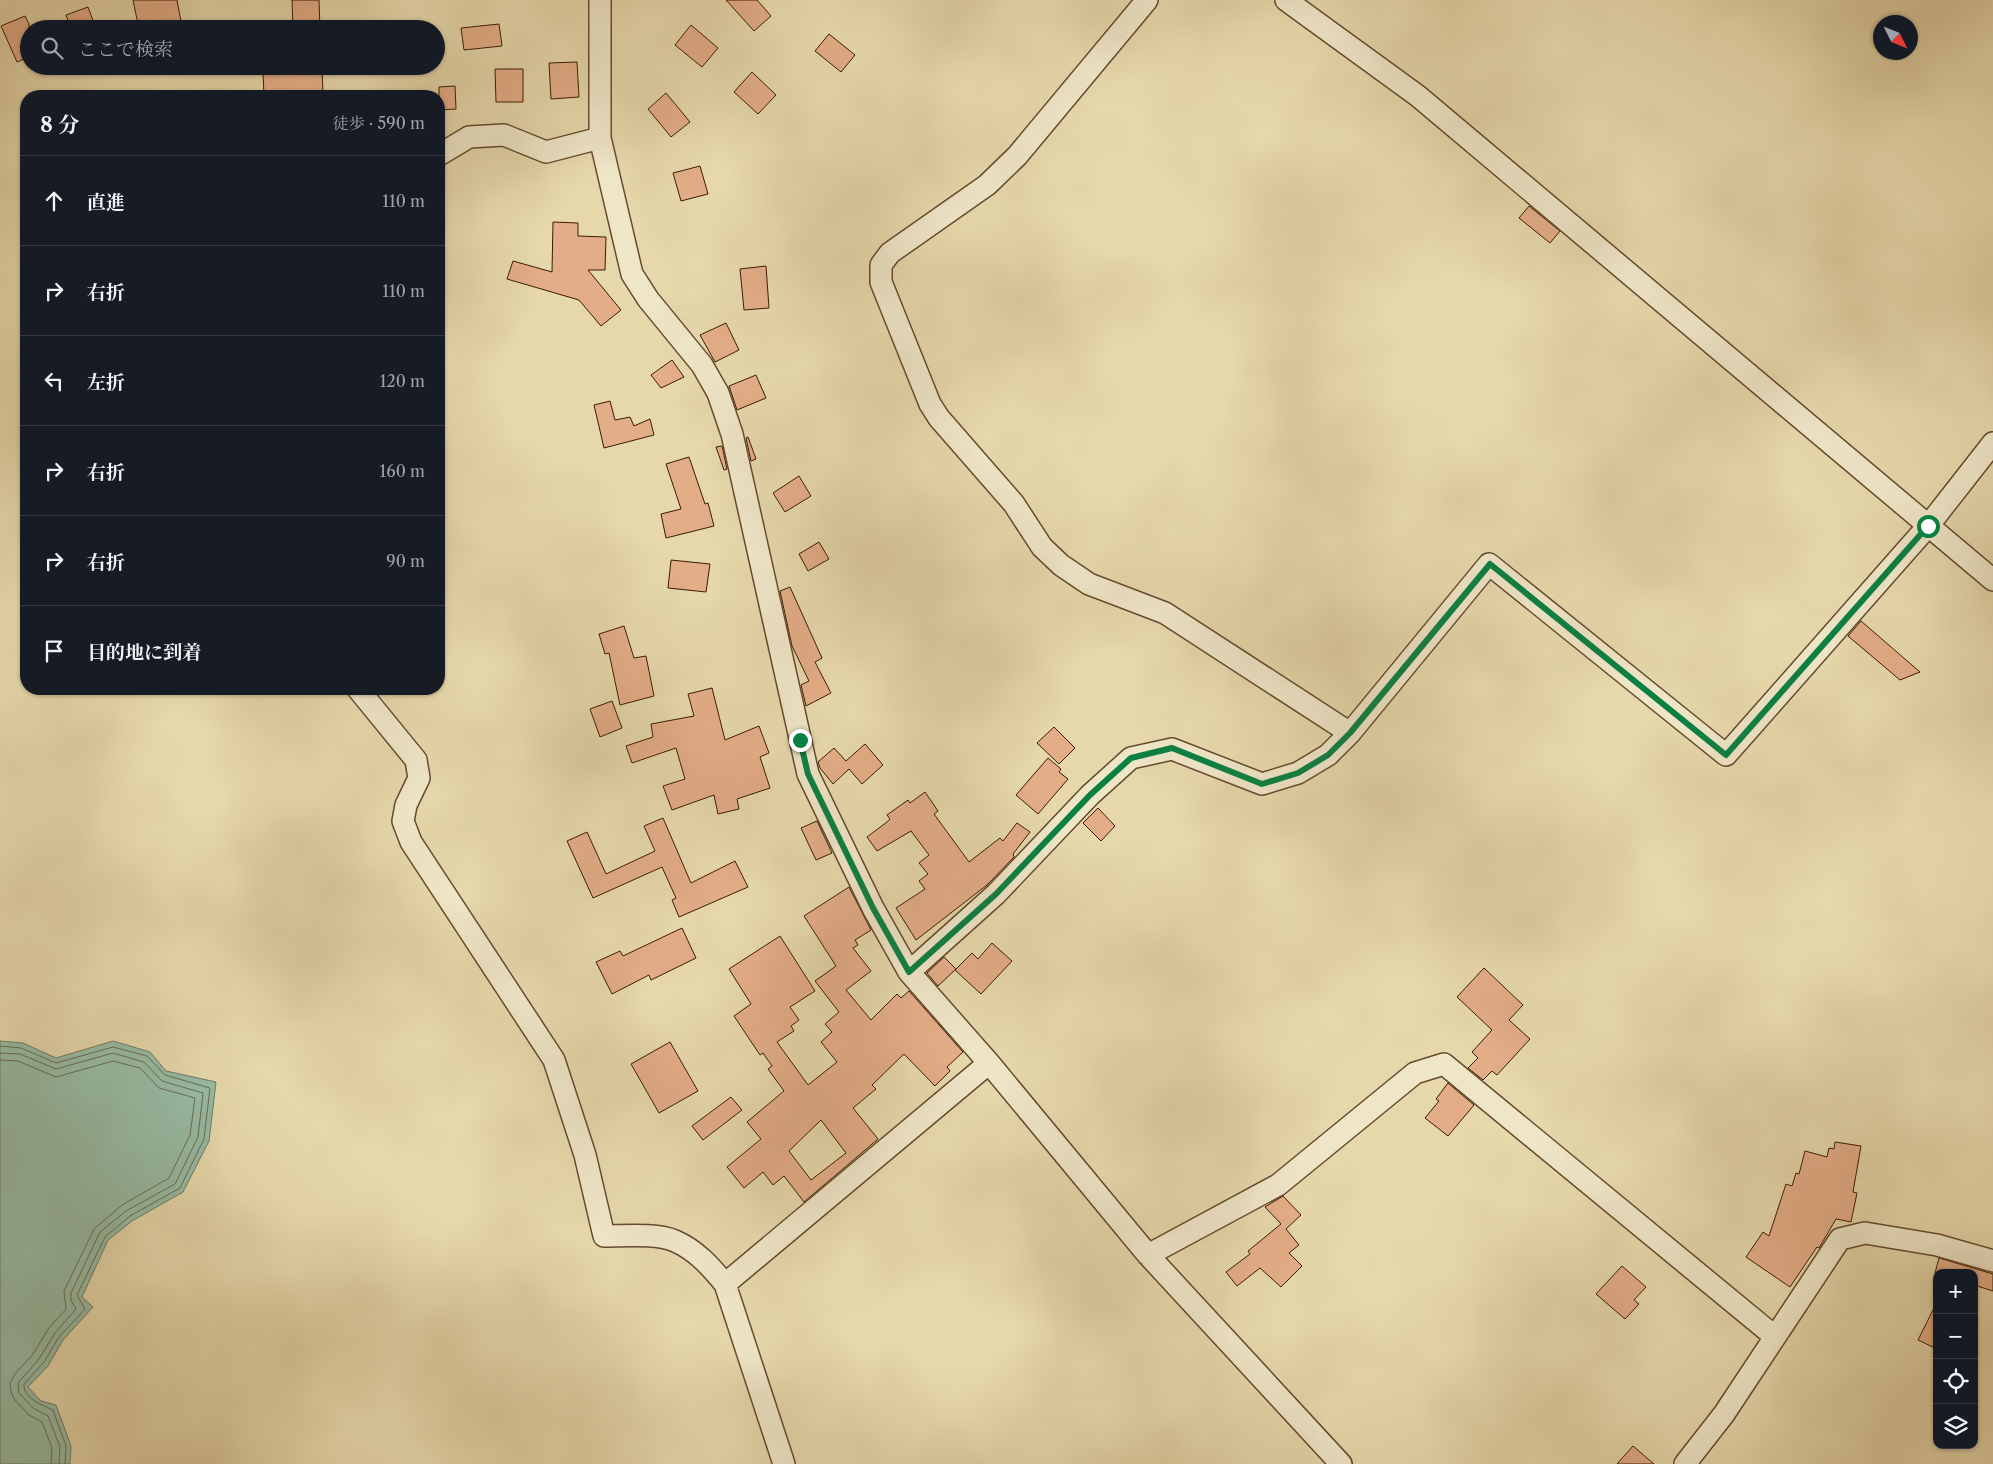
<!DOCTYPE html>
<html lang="ja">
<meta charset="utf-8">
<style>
body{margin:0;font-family:"Libre Caslon Text","Noto Serif JP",serif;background:#20242c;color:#f1f3f6}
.controls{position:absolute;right:15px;bottom:15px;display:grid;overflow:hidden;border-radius:10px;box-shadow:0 1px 4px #0004}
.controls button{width:45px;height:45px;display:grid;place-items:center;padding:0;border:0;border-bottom:1px solid #363941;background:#171b24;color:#f1f3f6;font:25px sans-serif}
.compass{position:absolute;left:1873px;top:15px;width:45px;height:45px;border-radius:50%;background:#171b24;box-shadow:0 1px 4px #0004;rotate:133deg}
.stop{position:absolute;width:15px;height:15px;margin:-11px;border:4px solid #0b8043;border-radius:50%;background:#fff}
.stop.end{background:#0b8043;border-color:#fff;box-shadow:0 1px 5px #0008}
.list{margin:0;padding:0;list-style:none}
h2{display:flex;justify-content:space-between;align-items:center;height:65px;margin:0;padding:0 20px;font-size:21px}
h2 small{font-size:16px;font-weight:400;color:#9ea1a6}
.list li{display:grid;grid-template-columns:32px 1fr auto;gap:15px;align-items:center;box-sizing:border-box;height:90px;padding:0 20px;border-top:1px solid #363941}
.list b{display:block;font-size:19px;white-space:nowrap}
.list em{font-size:16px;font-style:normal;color:#9ea1a6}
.icon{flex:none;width:28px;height:28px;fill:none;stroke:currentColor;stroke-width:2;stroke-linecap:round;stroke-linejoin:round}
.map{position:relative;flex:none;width:1993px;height:1464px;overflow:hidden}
.search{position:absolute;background:#171b24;box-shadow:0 1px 4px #0004;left:20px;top:20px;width:425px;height:55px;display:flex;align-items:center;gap:12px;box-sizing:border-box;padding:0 18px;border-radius:28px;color:#9ea1a6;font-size:19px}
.panel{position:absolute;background:#171b24;box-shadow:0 1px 4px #0004;left:20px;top:90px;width:425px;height:605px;border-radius:20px}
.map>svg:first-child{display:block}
.water{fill:#97bba4;stroke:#727b64}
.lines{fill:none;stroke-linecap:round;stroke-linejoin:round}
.shore{stroke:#696b54;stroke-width:1}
.building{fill:#e3ad87;stroke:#3b1b05;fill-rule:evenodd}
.minor-casing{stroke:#664a2e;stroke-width:24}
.minor{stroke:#efe6c8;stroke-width:21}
.route{stroke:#0b8043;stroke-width:6}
</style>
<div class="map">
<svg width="1993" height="1464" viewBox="0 0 1993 1464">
<rect width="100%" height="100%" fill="#e6d8ab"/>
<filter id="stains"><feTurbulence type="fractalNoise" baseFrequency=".004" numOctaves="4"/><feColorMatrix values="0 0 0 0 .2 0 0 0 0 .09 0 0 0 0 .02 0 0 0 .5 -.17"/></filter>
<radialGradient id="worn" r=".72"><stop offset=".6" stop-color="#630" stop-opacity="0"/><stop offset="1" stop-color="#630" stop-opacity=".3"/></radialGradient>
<path class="water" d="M0,1041L23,1043L56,1058L113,1041L150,1052L166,1071L216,1082L209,1141L183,1192L132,1221L108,1240L82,1297L93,1307L63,1340L48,1366L28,1387L41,1401L56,1405L71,1446L70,1464H0Z"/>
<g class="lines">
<path class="shore" d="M0,1046L21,1048L56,1063L113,1047L147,1056L165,1075L210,1088L204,1139L180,1188L130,1216L105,1237L77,1295L85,1309L59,1337L44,1362L24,1384C23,1399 43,1405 53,1410L66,1446L65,1464
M0,1053L20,1054L56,1069L113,1053L144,1062L162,1081L203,1093L198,1137L175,1184L126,1211L100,1232L71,1293V1300L76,1309L55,1333L39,1359L18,1383L19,1393L33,1408L48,1416L60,1447L59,1464
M0,1060L18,1061L56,1077L113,1061L140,1068L159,1088L195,1098L190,1135L169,1178L122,1205L94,1229L64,1291L66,1309L49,1328L33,1354L15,1374L10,1383L11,1392L14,1399L29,1415L42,1422L52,1448L51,1464"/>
</g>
<path class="building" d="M133,0H177L182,27L139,29Z
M292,0H319L320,29H293Z
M726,0H757L771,16L754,31Z
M88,7L96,29H71L66,15Z
M25,16L29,24V57L17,62L1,26Z
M499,24L502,46L464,50L461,28Z
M691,25L718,48L702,67L675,45Z
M829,34L855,55L841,72L815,51Z
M577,62L579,97L551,99L549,63Z
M295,66H322L323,94L264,96L263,72L295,70Z
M495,69H523V102H496Z
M752,72L776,95L758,114L734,92Z
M455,86L456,109L439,110V87Z
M666,93L690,122L671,137L648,109Z
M700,166L708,194L681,201L673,173Z
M1529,206L1560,231L1550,243L1519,218Z
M553,222L578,223V236L606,237L605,270H588L621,310L601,326L579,300L507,279L513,261L552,272Z
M766,266L769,308L744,310L740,269Z
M726,323L739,350L715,362L700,335Z
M672,360L684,377L661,388L651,375Z
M756,375L766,398L737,410L729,386Z
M610,401L615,420L630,417L634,426L650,419L654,435L604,448L594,405Z
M748,437L756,459L751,461L746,438Z
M722,446L727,469L724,470L716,447Z
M689,457L705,504L708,503L714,526L666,538L661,514L681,509L666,464Z
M799,476L811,496L785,512L773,493Z
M819,542L829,559L808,571L799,554Z
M671,560L710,564L706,592L668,588Z
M790,587L822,658L815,662L831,693L806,706L801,685L809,681L792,646L780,591Z
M1861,621L1920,672L1900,680L1848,636Z
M624,626L634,658L646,656L654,696L620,705L609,653L605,654L599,634Z
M712,688L725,740L759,726L769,753L760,757L770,788L737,799L739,809L718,814L714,795L672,810L663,786L685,779L676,748L632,763L626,746L653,737L651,724L694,716L688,694Z
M612,701L622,728L600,737L590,709Z
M1054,727L1075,748L1059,764L1037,743Z
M865,744L883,765L862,784L849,769L833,784L820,768L818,762L834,748L846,761Z
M1048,758L1061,769L1059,772L1068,779L1038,814L1016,795Z
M925,792L938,811L934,814L969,862L1000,838L1003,841L1017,823L1030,832L1013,854L1014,857L987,885L916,940L896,908L925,889L919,881L928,874L919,863L929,855L911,831L877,851L867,837L887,822L890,819L887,815L908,800L910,803Z
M1098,808L1115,826L1101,841L1083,823Z
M663,818L691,883L735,861L748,887L679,917L672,900L676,898L662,867L593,898L567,841L587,832L606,874L655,851L644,826Z
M817,821L832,853L816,860L801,828Z
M849,887L871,930L855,940L858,945L853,948L871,971L846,990L871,1020L897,994L901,998L909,991L963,1052L947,1067L950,1071L935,1086L904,1054L872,1085L876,1089L853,1108L878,1139L804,1202L784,1176L773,1185L763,1172L744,1188L727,1167L761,1139L747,1122L784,1091L768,1069L772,1066L763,1053L760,1055L734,1016L751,1004L729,969L780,936L815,991L790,1007L799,1020L791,1026L794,1031L777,1042L808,1085L837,1062L821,1042L832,1032L825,1024L839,1012L815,981L836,966L804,916ZM821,1120L846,1153L811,1180L789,1151Z
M682,928L696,958L651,980L649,975L612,994L596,962L620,951L623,956Z
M992,943L1012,961L981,994L955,970L972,953L978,959Z
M944,957L956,969L938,986L927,973Z
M1484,968L1523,1005L1509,1020L1530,1039L1497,1075L1492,1071L1483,1080L1468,1068L1478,1058L1472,1052L1492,1030L1457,997Z
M670,1042L698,1091L659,1113L631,1064Z
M1448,1083L1474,1105L1448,1136L1425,1118L1439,1101L1436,1099Z
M731,1097L742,1110L703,1140L692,1126Z
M1835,1142L1861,1146L1853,1192L1857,1193L1851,1222L1836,1219L1819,1248L1817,1247L1790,1287L1746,1257L1763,1232L1769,1236L1786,1184L1792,1186L1796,1173L1799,1174L1805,1151L1827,1157L1829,1148L1834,1149Z
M1283,1196L1301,1215L1286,1229L1299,1245L1289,1253L1302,1266L1281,1287L1260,1268L1237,1286L1226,1272L1250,1254L1248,1251L1281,1224L1265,1207Z
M1939,1258L1993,1274V1291L1974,1285V1273H1935Z
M1622,1266L1646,1287L1634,1300L1639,1304L1625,1319L1596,1294Z
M1937,1302V1349L1918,1340Z
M1633,1446L1654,1464H1617Z"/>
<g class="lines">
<g class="minor-casing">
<path id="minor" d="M600,0V138L632,274L648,299L702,365L718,393L732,434L808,774L873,908L909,972L989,1063L1148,1255L1341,1464
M1147,0L1017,156L987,185L890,253L881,265V282L930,404L939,418L1014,504L1042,547L1061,565L1089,584L1165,613L1350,733
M1286,0L1418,96L1993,580
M439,155L469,137L504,135L546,152L600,138
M358,689L416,760L419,778L406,805L403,821L411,842L554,1060L585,1155L604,1236C624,1236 657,1233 675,1241C696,1250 711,1267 725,1284L784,1464
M909,972L996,894L1090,795L1131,758L1172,749L1262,784L1298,773L1328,755L1350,733L1489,564L1726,755L1928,526L1993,443
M1148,1255L1278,1185L1415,1073L1444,1064L1774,1336
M725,1284L989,1063
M1685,1464L1724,1414L1840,1239L1865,1233L1937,1245L1993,1261"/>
</g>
<use href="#minor" class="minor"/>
</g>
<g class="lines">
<path class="route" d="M800,740L808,774L873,908L909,972L996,894L1090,795L1131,758L1172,748L1262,784L1298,773L1328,755L1350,733L1490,564L1726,755L1928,526"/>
</g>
<rect width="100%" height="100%" filter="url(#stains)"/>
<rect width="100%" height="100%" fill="url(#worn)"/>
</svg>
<div class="controls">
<button>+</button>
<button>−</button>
<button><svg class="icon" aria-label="locate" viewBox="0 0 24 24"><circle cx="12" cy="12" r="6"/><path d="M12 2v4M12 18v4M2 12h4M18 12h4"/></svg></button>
<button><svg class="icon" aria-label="layers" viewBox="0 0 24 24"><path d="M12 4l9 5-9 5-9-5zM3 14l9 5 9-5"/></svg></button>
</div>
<svg class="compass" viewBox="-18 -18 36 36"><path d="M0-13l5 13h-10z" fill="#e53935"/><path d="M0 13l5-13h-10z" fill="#9ea1a6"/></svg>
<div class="stop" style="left:1928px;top:526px"></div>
<div class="stop end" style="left:800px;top:740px"></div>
<div class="search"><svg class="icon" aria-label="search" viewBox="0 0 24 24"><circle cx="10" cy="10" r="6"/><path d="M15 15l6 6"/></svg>ここで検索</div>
<section class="panel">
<h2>8 分<small>徒歩 · 590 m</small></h2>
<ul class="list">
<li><svg class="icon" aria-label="ahead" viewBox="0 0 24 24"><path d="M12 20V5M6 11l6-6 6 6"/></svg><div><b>直進</b></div><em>110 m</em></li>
<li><svg class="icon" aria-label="right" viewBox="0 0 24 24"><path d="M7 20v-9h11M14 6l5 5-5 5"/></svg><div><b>右折</b></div><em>110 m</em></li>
<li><svg class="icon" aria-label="left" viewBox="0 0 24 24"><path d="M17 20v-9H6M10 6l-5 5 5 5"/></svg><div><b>左折</b></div><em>120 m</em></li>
<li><svg class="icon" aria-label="right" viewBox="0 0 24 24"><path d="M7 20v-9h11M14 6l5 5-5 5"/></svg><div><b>右折</b></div><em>160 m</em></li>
<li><svg class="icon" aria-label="right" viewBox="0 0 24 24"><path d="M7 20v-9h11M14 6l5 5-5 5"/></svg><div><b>右折</b></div><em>90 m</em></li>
<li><svg class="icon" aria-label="arrive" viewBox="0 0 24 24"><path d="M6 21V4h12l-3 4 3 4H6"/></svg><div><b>目的地に到着</b></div></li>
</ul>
</section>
</div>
